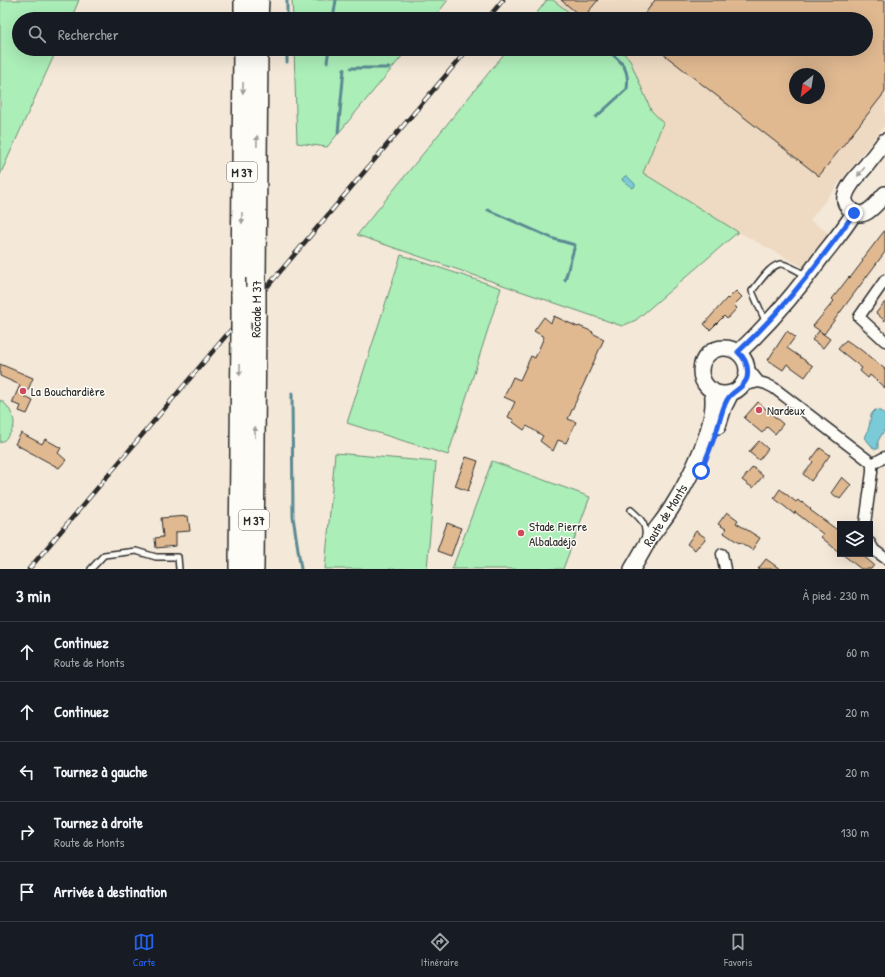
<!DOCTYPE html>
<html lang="fr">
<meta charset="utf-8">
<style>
body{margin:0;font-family:"Patrick Hand",sans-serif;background:#242831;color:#f1f3f6}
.controls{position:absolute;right:12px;bottom:12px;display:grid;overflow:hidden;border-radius:0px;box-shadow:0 4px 16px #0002}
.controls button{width:36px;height:36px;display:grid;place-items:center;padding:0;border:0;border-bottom:1px solid #363941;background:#171b24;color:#f1f3f6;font:20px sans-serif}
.compass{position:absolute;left:789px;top:68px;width:36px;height:36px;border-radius:50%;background:#171b24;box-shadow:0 4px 16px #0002;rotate:210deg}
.stop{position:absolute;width:12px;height:12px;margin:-9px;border:3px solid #2563eb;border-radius:50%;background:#fff}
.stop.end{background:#2563eb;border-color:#fff;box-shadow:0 1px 4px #0008}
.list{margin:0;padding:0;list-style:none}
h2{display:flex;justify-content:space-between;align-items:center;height:52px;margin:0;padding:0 16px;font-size:17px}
h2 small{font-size:13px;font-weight:400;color:#9ea1a6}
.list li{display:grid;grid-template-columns:26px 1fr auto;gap:12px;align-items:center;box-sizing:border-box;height:60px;padding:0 16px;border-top:1px solid #363941}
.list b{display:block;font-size:15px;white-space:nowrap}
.list p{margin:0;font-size:13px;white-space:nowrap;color:#9ea1a6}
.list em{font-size:13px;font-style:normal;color:#9ea1a6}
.icon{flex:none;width:22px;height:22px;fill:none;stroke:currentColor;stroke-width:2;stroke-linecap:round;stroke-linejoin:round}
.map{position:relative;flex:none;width:885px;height:569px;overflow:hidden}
.search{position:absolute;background:#171b24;box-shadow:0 4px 16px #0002;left:12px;right:12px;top:12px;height:44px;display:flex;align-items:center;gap:10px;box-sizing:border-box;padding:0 14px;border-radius:22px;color:#9ea1a6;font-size:15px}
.sheet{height:352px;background:#171b24}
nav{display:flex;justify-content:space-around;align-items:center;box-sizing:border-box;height:56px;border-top:1px solid #363941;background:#171b24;font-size:11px;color:#9ea1a6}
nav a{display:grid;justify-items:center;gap:2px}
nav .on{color:#2563eb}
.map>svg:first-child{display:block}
.built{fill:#eedac3;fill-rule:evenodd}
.green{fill:#abeeb8;stroke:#6b8c72}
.water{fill:#7acad7;stroke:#5a8a92}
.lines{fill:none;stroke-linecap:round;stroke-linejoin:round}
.stream{stroke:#5a8a92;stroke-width:3}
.building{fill:#e0b991;stroke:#2b2b2b;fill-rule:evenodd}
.lane-casing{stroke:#2b2b2b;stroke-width:8}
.street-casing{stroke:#2b2b2b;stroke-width:13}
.secondary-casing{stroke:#2b2b2b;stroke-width:18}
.highway-casing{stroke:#2b2b2b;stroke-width:22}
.lane{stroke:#fdfcf7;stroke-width:5}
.street{stroke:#fdfcf7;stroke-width:10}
.secondary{stroke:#fdfcf7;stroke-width:15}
.highway{stroke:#fdfcf7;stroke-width:19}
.rail-casing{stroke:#2b2b2b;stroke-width:4.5}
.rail{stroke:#fdfcf7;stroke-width:3;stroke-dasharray:9;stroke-linecap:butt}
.highway-bridge-casing{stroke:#2b2b2b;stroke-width:22;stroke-linecap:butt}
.highway-bridge{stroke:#fdfcf7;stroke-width:19}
.oneway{fill:#9e9e9b}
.route{stroke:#2563eb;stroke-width:5}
.poi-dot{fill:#d1495b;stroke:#fdfcf7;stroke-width:1.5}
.labels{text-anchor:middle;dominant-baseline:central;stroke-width:3;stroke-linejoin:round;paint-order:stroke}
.shield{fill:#fdfcf7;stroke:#6a6a68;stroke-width:1}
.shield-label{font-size:12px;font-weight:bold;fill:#2b2b2b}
.street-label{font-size:13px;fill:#2b2b2b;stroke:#fdfcf7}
.poi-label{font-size:13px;fill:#2b2b2b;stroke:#fdfcf7;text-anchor:start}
</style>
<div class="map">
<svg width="885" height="569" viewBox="0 0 885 569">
<rect width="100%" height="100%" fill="#f4e8d8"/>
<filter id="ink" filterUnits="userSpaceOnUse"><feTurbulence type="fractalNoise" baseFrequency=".025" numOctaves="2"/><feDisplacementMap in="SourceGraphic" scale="8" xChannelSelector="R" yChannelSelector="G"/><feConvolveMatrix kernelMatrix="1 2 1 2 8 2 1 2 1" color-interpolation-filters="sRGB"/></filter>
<g filter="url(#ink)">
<path class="built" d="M553,0H885V125L810,220L832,235L807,269L738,232L642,173L663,123L651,110L629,58L618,49H866V19H578ZM795,74H819V98H795Z"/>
<path class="green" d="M0,0H79L71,19H19V49H57L0,175Z
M292,0H448L433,19H293Z
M547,0H553L578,19H532Z
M294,49H408L327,147L297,143Z
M508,49H618L629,58L651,110L663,123L643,173L738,232L636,320L622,326L357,235Z
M401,255L501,288L448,455L347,423Z
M0,400C7,403 15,417 14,425C12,432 6,440 0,443Z
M335,453L436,462L427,569H325Z
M492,461L590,497L563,569H452Z"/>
<path class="water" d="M625,176H627L635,184V186L633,188L623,181L622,179Z
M875,410L880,411L885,414V429L878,441V449H874L865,438L869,427L871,415L873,412Z"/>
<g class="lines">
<path class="stream" d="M287,0V19
M553,14L560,19
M333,19L336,0
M287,49V62
M327,62L329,49
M351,68H389
M596,117L627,89C630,68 621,60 605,49
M338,133L344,69
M488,210L554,239L575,245L565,280
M292,393L293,517L301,569"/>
</g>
<path class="building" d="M561,0H598L583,18Z
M655,0H885V92L819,176L657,49H866V19H641ZM795,74H819V98H795Z
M885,230V252L824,334L813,326L834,301L832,299L849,277L850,278L863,261L862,260Z
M736,291L742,297L734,305L737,308L727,319L724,316L710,330L704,324L727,298L728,299Z
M885,302V321L876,313Z
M554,316L578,327L579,326L593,332L592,333L604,339L568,419L576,422L566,443L558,440L553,451L540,441L543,436L527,426L524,430L513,422L514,420L508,417L515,402L504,397L513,377L520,380L531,356L535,358L544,337L534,331L544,317L551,323Z
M787,331L795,337L787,348L813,366L805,377L787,364L783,370L768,360Z
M819,331L830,339L823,348L812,340Z
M846,340L852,344L856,347V346L885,369V388L870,375L868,378L860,371L862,368L838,349Z
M0,364L33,378L25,397L33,401L27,414L19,411L21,406L12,403L20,385L0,376Z
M758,402L783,424L775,434L767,427L762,433L744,418Z
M21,433L42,444L45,439L61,448L58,453L66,460L59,468L15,444Z
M759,441L768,449L759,460L749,452Z
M820,448L830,455L811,481L803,474L813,462L811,460Z
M466,457L478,461L468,491L455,486Z
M753,467L763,476L753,488L742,480Z
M842,477L851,485L840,499L831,493Z
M780,489L796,502L798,500L801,503L802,502L811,509L810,510L840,532V553L821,537L823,534L795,512L794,514L774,498Z
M727,512L738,520L736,523L760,538L752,550L740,542L739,543L724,533L726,529L718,524Z
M188,516L190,531L176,532V546L156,548L155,538L163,537L161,518Z
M447,523L461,528L451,556L437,551Z
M696,531L706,538L699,546H698L695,550L687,544Z
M842,554H861L874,565L871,569H861Z
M766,559L780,569H758Z"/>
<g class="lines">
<g class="lane-casing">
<path id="lane" d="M766,323L752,291C759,283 771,263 782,264C788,265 800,272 805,275
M631,510C639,517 647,524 645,536
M91,569L104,555L136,551L156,557H178L179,569"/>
</g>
<g class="street-casing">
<path id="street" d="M885,280L859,317L885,341
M747,367L759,382
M742,386L759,382L766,384L774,388L868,460L872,464V472L865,524
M872,464L885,457
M870,543L874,550L885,558
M722,554L725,569"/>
</g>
<g class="secondary-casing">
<path id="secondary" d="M885,141C879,150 872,158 866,166C859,174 847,186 845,197C844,202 847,207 851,210C864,222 877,203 885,194
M701 371a23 23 0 1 1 46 0a23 23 0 1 1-46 0Z
M739,352C770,323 798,290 823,255C834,241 845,228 854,213
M718,426L724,407L731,393
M632,569C639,558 645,546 652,535C659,525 666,517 672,507C689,480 719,423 712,390"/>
</g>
<g class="highway-casing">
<path id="highway" d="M244,19V0
M258,19L259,0
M256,278L258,49
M241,295L243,49
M239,569L241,331
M254,569L256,314"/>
</g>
<use href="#lane" class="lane"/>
<use href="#street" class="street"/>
<use href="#secondary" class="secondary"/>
<use href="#highway" class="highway"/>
<g class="rail-casing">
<path id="rail" d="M487,19L503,0
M29,569L468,49"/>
</g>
<use href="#rail" class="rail"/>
<g class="highway-bridge-casing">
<path id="highway-bridge" d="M256,314V278
M241,331V295"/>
</g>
<use href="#highway-bridge" class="highway-bridge"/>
</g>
<defs><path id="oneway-solid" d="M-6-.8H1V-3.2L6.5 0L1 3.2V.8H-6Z"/></defs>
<g class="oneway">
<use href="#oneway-solid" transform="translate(243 88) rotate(91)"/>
<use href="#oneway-solid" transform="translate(257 141) rotate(-89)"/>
<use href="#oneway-solid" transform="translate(861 172) rotate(129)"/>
<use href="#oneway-solid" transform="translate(242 218) rotate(90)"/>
<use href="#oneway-solid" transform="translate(240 370) rotate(91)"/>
<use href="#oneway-solid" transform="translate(255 432) rotate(-89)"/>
</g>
</g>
<g class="lines" filter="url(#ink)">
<path class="route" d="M701,471C707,457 712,444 717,430C720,420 722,409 727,400C732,390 743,390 747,378C749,368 746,359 738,352C770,322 799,288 825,253C835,240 845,227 854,213"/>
</g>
<g class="poi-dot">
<circle cx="23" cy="391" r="4"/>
<circle cx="759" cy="410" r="4"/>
<circle cx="521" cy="533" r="4"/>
</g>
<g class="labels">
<g class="shield">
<rect x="227" y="162" width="30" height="20" rx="3"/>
<rect x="239" y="510" width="30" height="20" rx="3"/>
</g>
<g class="shield-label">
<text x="242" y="172">M 37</text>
<text x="254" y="520">M 37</text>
</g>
<g class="street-label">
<text transform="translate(256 309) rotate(-89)">Rocade M 37</text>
<text transform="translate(665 515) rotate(-58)">Route de Monts</text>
</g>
<g class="poi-label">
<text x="31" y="391">La Bouchardière</text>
<text x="767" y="410">Nardeux</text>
<text x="529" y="526">Stade Pierre<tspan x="529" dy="15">Albaladéjo</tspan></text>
</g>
</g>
</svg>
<div class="controls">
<button><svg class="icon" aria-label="layers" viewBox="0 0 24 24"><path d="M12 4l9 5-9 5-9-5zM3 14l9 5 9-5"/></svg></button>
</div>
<svg class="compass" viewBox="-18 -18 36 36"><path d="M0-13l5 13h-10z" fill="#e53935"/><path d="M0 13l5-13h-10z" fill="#9ea1a6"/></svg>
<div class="stop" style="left:701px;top:471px"></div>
<div class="stop end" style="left:854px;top:213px"></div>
<div class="search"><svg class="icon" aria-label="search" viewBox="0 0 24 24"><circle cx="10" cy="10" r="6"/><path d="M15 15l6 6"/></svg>Rechercher</div>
</div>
<section class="sheet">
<h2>3 min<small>À pied · 230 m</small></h2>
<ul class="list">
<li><svg class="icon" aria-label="ahead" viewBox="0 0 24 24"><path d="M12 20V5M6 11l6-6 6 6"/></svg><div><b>Continuez</b><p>Route de Monts</p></div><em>60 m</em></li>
<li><svg class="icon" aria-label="ahead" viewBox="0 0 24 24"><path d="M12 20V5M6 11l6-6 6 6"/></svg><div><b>Continuez</b></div><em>20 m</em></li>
<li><svg class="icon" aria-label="left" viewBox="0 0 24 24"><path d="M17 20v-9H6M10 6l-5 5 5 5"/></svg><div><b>Tournez à gauche</b></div><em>20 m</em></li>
<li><svg class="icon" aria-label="right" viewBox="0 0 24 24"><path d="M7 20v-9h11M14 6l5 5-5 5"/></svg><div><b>Tournez à droite</b><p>Route de Monts</p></div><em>130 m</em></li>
<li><svg class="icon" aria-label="arrive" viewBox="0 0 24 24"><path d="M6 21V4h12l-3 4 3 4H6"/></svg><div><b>Arrivée à destination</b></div></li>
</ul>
</section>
<nav>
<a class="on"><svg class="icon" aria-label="map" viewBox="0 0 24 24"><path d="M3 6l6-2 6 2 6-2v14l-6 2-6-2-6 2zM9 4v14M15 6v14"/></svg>Carte</a>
<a><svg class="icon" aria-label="directions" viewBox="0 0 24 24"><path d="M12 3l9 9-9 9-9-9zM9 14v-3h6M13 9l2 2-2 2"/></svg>Itinéraire</a>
<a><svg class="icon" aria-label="saved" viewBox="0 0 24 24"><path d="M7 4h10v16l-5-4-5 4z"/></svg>Favoris</a>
</nav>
